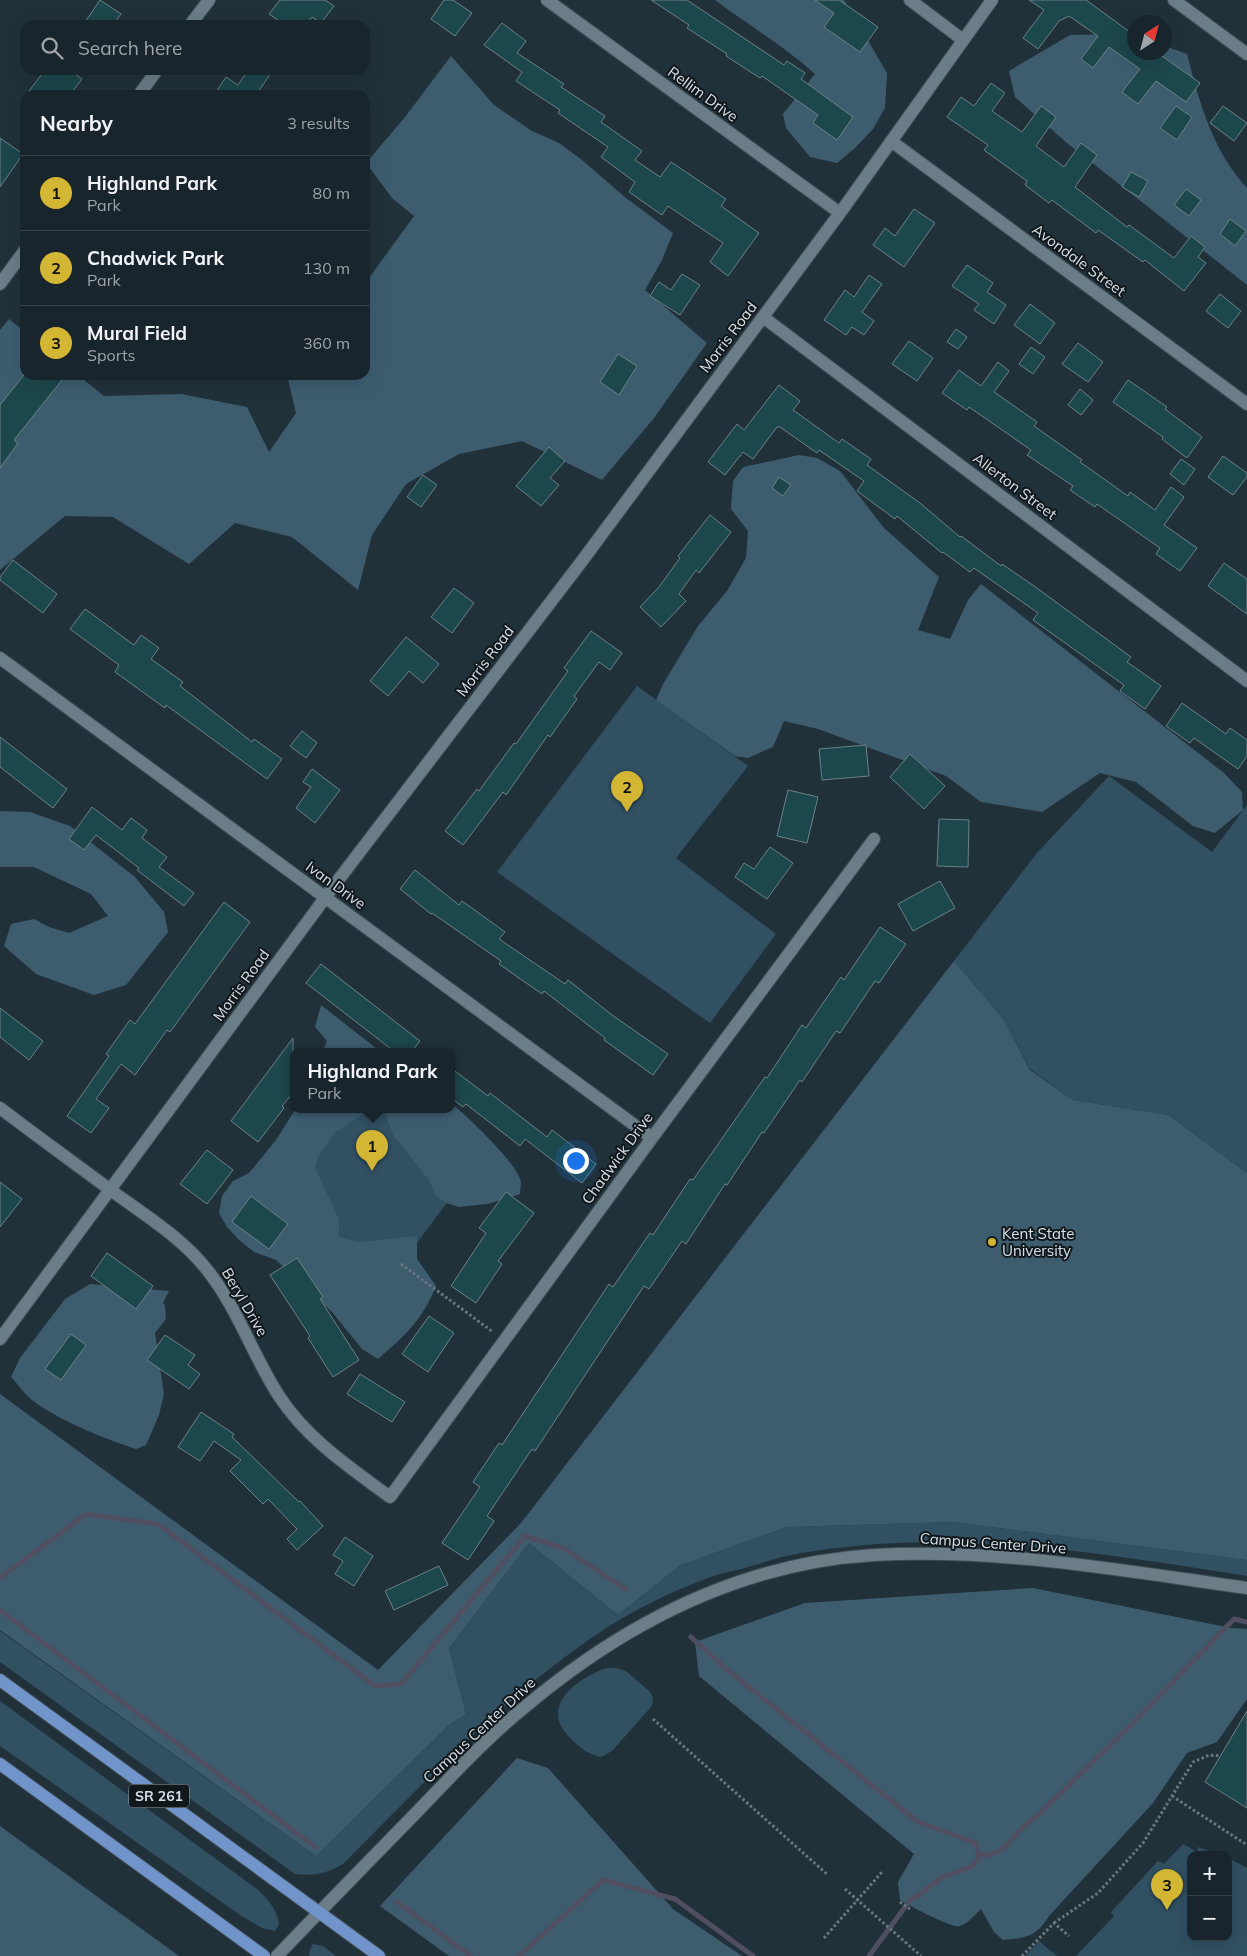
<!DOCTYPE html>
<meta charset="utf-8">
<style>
body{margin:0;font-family:Mulish,sans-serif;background:#222d34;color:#f1f3f6}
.controls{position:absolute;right:15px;bottom:15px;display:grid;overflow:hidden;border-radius:10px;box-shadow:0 5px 20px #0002}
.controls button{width:45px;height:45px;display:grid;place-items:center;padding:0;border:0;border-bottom:1px solid #374248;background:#19252c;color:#f1f3f6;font:25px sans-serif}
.compass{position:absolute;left:1127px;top:15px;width:45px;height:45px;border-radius:50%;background:#19252c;box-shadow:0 5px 20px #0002;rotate:36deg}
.you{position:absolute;left:575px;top:1160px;width:18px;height:18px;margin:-12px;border:4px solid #fff;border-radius:50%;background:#1a73e8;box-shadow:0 0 0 8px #1a73e833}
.badge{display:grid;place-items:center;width:32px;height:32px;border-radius:50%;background:#d4b635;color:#111;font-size:16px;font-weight:700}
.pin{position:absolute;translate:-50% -41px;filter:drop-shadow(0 1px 2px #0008)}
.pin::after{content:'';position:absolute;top:26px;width:18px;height:15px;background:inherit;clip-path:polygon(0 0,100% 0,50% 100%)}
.popup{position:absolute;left:290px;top:1048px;width:165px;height:65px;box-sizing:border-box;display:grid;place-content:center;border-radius:10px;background:#19252c;filter:drop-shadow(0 1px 4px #0005);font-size:16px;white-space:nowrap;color:#9fa5a9}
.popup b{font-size:19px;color:#f1f3f6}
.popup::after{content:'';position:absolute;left:50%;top:100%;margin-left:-10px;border:10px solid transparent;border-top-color:#19252c}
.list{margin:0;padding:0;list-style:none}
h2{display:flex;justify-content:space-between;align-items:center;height:65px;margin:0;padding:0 20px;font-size:21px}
h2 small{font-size:16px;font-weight:400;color:#9fa5a9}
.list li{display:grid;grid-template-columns:32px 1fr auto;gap:15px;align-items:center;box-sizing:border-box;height:75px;padding:0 20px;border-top:1px solid #374248}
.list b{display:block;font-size:19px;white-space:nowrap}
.list p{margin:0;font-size:16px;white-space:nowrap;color:#9fa5a9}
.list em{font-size:16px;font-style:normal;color:#9fa5a9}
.icon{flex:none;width:28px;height:28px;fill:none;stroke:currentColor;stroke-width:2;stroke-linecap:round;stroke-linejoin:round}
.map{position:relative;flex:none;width:1247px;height:1956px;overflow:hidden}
.search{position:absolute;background:#19252c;box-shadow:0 5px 20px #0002;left:20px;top:20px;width:350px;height:55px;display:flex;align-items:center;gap:12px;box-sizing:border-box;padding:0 18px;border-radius:15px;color:#9fa5a9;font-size:19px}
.panel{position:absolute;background:#19252c;box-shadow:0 5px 20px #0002;left:20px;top:90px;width:350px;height:290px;border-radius:15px}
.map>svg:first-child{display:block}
.green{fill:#315062}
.forest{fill:#3d5d6f}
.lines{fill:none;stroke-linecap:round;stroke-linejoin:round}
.stream{stroke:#504f62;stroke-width:5}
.building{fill:#1c474c;stroke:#6c8285}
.minor-casing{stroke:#3f4d54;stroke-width:14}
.tertiary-casing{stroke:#3f4d54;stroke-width:14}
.primary-casing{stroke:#3f4d54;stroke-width:14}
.path{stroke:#6a777f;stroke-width:3;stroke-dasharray:2.5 2.5;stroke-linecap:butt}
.minor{stroke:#6b7d87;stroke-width:12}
.tertiary{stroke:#6b7d87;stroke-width:12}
.primary{stroke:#7194cb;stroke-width:12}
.poi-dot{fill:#d4b635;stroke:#11181c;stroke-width:2}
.labels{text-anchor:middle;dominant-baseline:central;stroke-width:4;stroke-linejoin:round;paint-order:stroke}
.shield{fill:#11181c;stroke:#9ba4a9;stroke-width:1}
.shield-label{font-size:14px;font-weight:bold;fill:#d6e0e6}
.street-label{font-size:15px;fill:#d6e0e6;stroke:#11181c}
.poi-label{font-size:15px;fill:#d6e0e6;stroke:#11181c;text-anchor:start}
</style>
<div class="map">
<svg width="1247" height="1956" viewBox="0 0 1247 1956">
<rect width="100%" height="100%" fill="#21313a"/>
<path class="green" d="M637,686L748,766L676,858L776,934L710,1023L497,872Z
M1109,776L1212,852L1247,805V1173L1168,1115L1073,1100L1030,1069L1004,1020L954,961L1037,853Z
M335,1110H396L460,1185L397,1270L337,1255L290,1157Z
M953,1522L1247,1560V1576C1094,1552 935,1525 782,1557C770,1560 759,1564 748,1567C735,1571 721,1573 708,1578C670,1592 633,1610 599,1633C503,1697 424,1783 343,1864C325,1874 316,1876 295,1874L0,1662V1631L316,1856L449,1725L466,1714L449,1648L529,1543L618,1615L681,1565L787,1527Z
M606,1668H616L626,1671L650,1692L653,1698L652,1706L612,1751L601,1757C587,1754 582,1749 572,1740C567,1734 561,1729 559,1721C552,1695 586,1675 606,1668Z
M0,1701L257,1889C267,1898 278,1910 279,1925L275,1931L262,1928L240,1915L0,1746Z
M1183,1844L1197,1852L1198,1847L1221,1855H1191V1937H1228V1858L1247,1868V1956H1076L1114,1916L1111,1912L1158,1861L1164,1864Z
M1039,1941L1057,1956H1025Z
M313,1944L323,1946L336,1956H309L310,1949Z"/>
<path class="forest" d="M715,0H844L887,73L885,108L873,129L855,148L837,163L810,157L786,128L783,114L815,74C784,46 748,25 715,0Z
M1134,34V52H1164L1165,46L1187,54C1199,101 1213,152 1247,188V285L1067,143L1015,97L1009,71L1070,35Z
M451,56L494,105L532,131L559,143L582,160L626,198L673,233L662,260L645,290L707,343L654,418L602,480L522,441L459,454L406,484L372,535L358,590L292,537L235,523L189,564L113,517L65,516L0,570V330L9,319L25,332V375H78L104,396L181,394L247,407L269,452L296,413L287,375H365V275L369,278L414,216L392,198L366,163L405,117Z
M799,455L817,458L840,471L884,528L939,577L918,630L950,639L968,600L981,584L1224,773L1242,792L1243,810L1215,833L1193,826L1136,782L1100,773L1042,812L981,802L946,776L818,729L784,721L773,747L748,758L735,756L656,700L663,684L698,626L727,591L746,558L748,531L731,509L733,481L743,467Z
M0,811L30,812L70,826L135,877L164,912L168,932L126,985L94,995L36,974L4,946L11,924L34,919L49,927L69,933L108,916L91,894L34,867H0Z
M954,961L1004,1020L1030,1070L1073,1100L1168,1115L1247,1173V1560L953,1522L787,1527L681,1565L618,1615L529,1543L449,1648L466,1714L449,1725L316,1856L0,1630V1394L378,1670L521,1523Z
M321,1005L381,1052H322L327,1041L315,1027Z
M451,1103C466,1115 519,1165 521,1182C521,1186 520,1191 520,1194L488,1204L458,1207L447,1203L436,1196L429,1180L393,1135L385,1112L368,1111L334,1133L318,1157L315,1168L339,1219V1237L358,1242L417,1236V1259L436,1286C423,1319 405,1336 378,1359L362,1349L332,1312L276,1260L254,1252L238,1239L227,1227L219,1213L222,1196L233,1181L249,1173L276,1140L295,1110H451Z
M90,1284L169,1291L163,1303L165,1305L166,1319L155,1333L164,1394L159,1415L146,1445L136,1449C105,1439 58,1420 32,1400C24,1394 18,1384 11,1377L20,1358L65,1299Z
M1033,1588L1231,1628L1247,1629V1699L1217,1742L1187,1753L1153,1803L1049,1916C1036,1937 1026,1938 1003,1940L994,1932L981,1909C975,1915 968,1923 960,1926C952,1929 909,1905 900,1900L898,1882L914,1854L699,1676L695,1642L805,1603Z
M517,1758L548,1768L673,1909L742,1956H449L380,1906Z
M0,1826L179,1956H0Z"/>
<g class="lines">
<path class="stream" d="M0,1578L86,1514L158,1524L375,1686L401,1684L525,1536L563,1548L625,1589
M0,1610L315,1847
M691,1637L725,1668L918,1822L976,1843L979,1858L971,1867L942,1877L919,1895L911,1899L869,1956
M978,1854C998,1859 1009,1842 1020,1830C1025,1825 1031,1821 1036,1817L1134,1722L1234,1619L1247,1622
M397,1902L471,1956
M519,1956L603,1880L675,1899L753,1956"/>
</g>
<path class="building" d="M100,0L121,14L113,25H83Z
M280,0H325L334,6L321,23L312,17L306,25H285L269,14Z
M444,0H453L472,13L455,36L431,19Z
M651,0H687L784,65L787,61L805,73L801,79L853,117L837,140L813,123L818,115L762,76L760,78L726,56L727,54L687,28L689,25Z
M815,0H839L878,27L860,52L824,27L834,13Z
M1029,0H1086L1134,35V52H1156L1200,83L1186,102L1156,81L1138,104L1122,92L1140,69L1109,47L1093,68L1081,59L1098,36L1069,16L1059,21L1038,49L1023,38L1044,10Z
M502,23L526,41L517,53L564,84L561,87L605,116L601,122L642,151L635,160L660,177L671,162L726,199L721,206L759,233L728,276L710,262L723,243L668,206L662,215L629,192L635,182L601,157L608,147L558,113L560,110L516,81L522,72L484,45Z
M45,70H70L82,79L70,95H26Z
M248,70H273L256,95H214L226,77L238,85Z
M991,83L1005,93L992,111L1022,132L1041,106L1056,117L1036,146L1064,167L1081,143L1097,155L1075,187L1127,227L1129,225L1174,258L1191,236L1205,247L1198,257L1206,263L1184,291L1145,260L1143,262L1098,230L1096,233L1052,200L1049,203L1025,185L1027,181L984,150L988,145L947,117L961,97L974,106Z
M1176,106L1192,117L1177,140L1160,128Z
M1223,106L1247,123L1234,141L1210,123Z
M0,138L23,154L0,187Z
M1131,172L1148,181L1139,197L1122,187Z
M1186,189L1201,200L1189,216L1174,205Z
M914,209L935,223L904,267L873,245L885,228L895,236Z
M1230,219L1246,231L1235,246L1220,234Z
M967,265L993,283L987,292L1006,305L994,324L974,310L979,304L952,286Z
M682,274L700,285L680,315L650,296L659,282L671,290Z
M869,275L882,284L862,312L874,321L864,335L852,327L846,335L824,320L845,290L854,297Z
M1220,294L1241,311L1228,328L1206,311Z
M1030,304L1055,323L1040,344L1014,325Z
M956,329L967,337L958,349L947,342Z
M909,341L933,358L917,381L892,364Z
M1078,343L1103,362L1088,382L1062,364Z
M1031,347L1045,357L1033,374L1019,364Z
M618,354L637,366L619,395L600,382Z
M998,362L1009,371L994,392L1037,422L1034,426L1082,460L1080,462L1128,496L1130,492L1155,510L1171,487L1184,497L1164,525L1197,548L1180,571L1156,554L1160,548L1097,504L1095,507L1070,490L1073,486L1027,455L1031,450L969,407L967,410L942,393L959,370L981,386Z
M24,375H66L14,440L18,443L0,468V405Z
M1128,380L1167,407L1165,409L1202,437L1187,458L1162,439L1163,437L1113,402Z
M779,385L800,401L793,410L839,443L842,439L871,459L867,465L920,503L960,537L961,536L1001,566L1002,564L1034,586L1131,657L1127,662L1161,686L1145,709L1120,691L1124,685L1033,620L1038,613L974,568L970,572L943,552L942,553L897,516L895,519L857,491L864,481L819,450L817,453L780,427H777L753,459L743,452L725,475L708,462L737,424L744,430Z
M1080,389L1093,400L1081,415L1068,405Z
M549,447L565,461L550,478L559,485L541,506L516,486Z
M1223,456L1247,473V477L1233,495L1208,477Z
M1181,459L1195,469L1184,485L1170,474Z
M423,475L437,485L421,507L407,497Z
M779,477L791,485L783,496L772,488Z
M710,515L731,532L699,573L696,570L679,594L686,601L661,627L640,607L659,587L680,558L678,556Z
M13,560L57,594L43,613L0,580V577Z
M1224,563L1247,579V614L1208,586Z
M454,588L474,603L452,633L431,617Z
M85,609L134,645L141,635L159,648L151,659L183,682L180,686L252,742L254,739L282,759L267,779L166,705L165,708L115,672L119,665L70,629Z
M591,631L622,653L610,670L599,662L574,696L577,699L550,737L548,735L506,795L503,792L463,845L445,831L477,789L479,791L514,743L516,744L568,671L564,668Z
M406,637L439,664L423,683L409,671L388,696L370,681Z
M1182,703L1226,734L1230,728L1247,740V756L1238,769L1194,738L1190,743L1166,726Z
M302,731L317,743L306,758L290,746Z
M0,737L67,789L53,808L0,767Z
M866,745L869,776L822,780L819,749Z
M910,754L945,786L924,809L890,777Z
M312,769L340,790L315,823L296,808L311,787L303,782Z
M788,790L818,797L807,843L777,836Z
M92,807L122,830L131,818L147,830L142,838L167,857L159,867L194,893L184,906L137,870L139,868L96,835L84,850L69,839Z
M939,819L969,820L968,867L937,866Z
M770,847L793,863L767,899L735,877L744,863L754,869Z
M415,870L459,905L462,901L505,932L499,939L565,984L568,980L612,1015L668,1054L653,1075L604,1040L605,1038L544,991L542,994L499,964L501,961L432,913L431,914L400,889Z
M940,881L955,908L913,931L898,904Z
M224,902L250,922L170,1032L167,1030L135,1075L121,1064L96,1099L109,1108L91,1133L67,1116L109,1056L106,1054L130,1020L135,1024Z
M880,927L906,944L879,983L875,981L840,1033L836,1031L802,1082L800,1080L764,1133L762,1132L727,1185L725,1184L686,1244L682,1241L649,1289L644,1286L535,1451L532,1449L487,1516L494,1521L468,1560L442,1543L480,1487L473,1482L499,1443L502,1445L609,1284L613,1287L650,1233L653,1235L690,1179L693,1180L765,1077L767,1078L802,1025L806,1028L841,977L844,980Z
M321,964L420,1041L411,1052H395L306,983Z
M0,1008L43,1041L29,1060L0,1037Z
M293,1038V1093L282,1106L284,1108L258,1142L231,1121Z
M451,1068L488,1096L490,1093L547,1137L552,1130L596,1164L582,1183L525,1139L520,1146L466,1104L463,1107L451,1098Z
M207,1150L233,1170L207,1204L180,1184Z
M0,1182L22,1199L0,1227Z
M506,1192L534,1213L498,1261L502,1264L476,1303L451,1286L486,1233L479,1228Z
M251,1196L288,1224L269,1249L232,1222Z
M107,1253L153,1286L136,1309L91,1276Z
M297,1258L323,1297L320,1299L359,1360L333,1377L308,1338L310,1336L270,1275Z
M429,1316L454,1333L428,1372L402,1354Z
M71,1334L86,1345L61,1380L45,1369Z
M165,1335L195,1355L188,1365L200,1374L189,1389L147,1360Z
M360,1374L405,1402L392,1422L347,1394Z
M201,1412L234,1434L232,1437L299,1502L300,1501L323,1526L297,1550L287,1539L297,1529L268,1499L263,1504L230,1471L241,1460L214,1441L200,1461L178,1447Z
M345,1537L373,1556L354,1586L335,1574L343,1561L333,1555Z
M439,1566L448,1585L394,1610L385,1591Z
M1247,1711V1808L1205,1782Z"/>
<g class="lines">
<g class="minor-casing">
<path id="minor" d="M547,0L840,213
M910,0L963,40
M1174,0L1247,54
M190,25L209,0
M139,95L157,70
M891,141L1247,404
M0,284L25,250
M763,317L1247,681
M0,658L652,1138
M0,1108C38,1137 77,1165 116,1194C148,1217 183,1239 208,1271C238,1309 253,1356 279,1396C307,1439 349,1467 390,1497L652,1138L874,839
M0,1339L336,883L582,561L840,213L992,0"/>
</g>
<g class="tertiary-casing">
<path id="tertiary" d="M277,1956C322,1909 368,1862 413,1816C450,1778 485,1739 526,1706C626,1622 741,1563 874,1555C999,1548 1124,1571 1247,1588"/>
</g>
<g class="primary-casing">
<path id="primary" d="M0,1680L379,1956
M0,1764L264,1956"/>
</g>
<path class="path" d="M401,1264L493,1332
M653,1719L828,1875
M1172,1796L1247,1845
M845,1889L921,1956
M900,1902L910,1909
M1054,1923L1098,1893L1143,1843L1193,1762L1209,1755L1220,1756
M824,1938L882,1872
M1022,1956L1054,1923L1069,1936"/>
<use href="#minor" class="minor"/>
<use href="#tertiary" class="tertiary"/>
<use href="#primary" class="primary"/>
</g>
<circle class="poi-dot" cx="992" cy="1242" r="5"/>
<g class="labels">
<rect class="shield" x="129" y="1784.5" width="60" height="23" rx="4"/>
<g class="shield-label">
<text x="159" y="1796">SR 261</text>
</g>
<g class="street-label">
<text transform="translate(703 94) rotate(36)">Rellim Drive</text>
<text transform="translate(1079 260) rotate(36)">Avondale Street</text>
<text transform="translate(728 337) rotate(-53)">Morris Road</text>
<text transform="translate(1015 486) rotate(37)">Allerton Street</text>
<text transform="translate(485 661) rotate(-53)">Morris Road</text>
<text transform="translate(336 885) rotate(36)">Ivan Drive</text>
<text transform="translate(241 985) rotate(-54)">Morris Road</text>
<text transform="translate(617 1158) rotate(-54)">Chadwick Drive</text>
<text transform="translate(245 1302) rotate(60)">Beryl Drive</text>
<text transform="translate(993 1543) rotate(4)">Campus Center Drive</text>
<text transform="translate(479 1730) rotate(-43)">Campus Center Drive</text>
</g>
<g class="poi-label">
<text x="1002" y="1233">Kent State<tspan x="1002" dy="17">University</tspan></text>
</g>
</g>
</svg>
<div class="controls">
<button>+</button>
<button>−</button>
</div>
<svg class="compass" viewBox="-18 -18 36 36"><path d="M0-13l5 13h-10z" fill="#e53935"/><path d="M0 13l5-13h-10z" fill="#9fa5a9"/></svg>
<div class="you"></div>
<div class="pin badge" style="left:372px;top:1171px">1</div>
<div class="popup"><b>Highland Park</b>Park</div>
<div class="pin badge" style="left:627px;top:812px">2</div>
<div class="pin badge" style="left:1167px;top:1910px">3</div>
<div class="search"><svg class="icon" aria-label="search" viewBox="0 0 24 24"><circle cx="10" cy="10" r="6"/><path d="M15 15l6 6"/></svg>Search here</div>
<section class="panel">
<h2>Nearby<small>3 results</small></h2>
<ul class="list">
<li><span class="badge">1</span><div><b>Highland Park</b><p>Park</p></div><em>80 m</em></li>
<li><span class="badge">2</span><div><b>Chadwick Park</b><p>Park</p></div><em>130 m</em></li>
<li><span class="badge">3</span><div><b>Mural Field</b><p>Sports</p></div><em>360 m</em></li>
</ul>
</section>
</div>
